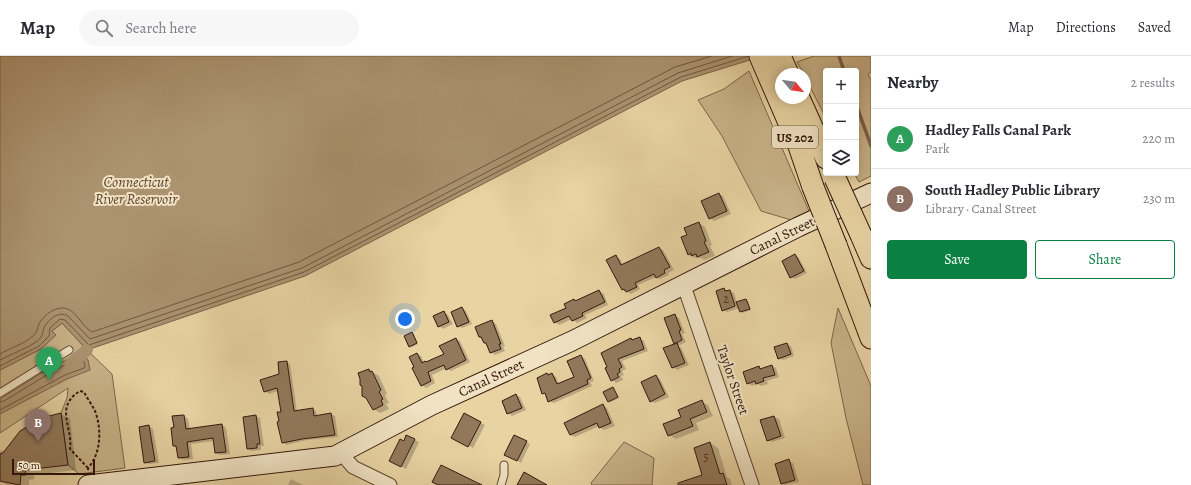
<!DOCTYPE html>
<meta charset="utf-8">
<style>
body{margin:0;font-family:Alegreya,serif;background:#f7f7f7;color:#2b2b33}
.controls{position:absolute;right:12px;top:12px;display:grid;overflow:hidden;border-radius:4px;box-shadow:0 2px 10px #0003}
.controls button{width:36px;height:36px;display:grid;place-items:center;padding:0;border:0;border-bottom:1px solid #e1e1e2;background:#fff;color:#2b2b33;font:20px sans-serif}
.compass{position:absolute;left:775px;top:12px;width:36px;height:36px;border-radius:50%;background:#fff;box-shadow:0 2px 10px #0003;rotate:119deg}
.scale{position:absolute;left:12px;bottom:10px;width:83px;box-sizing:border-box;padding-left:4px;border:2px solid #34180c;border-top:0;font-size:11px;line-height:14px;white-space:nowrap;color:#34180c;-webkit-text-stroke:3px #f0e2c3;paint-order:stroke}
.you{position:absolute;left:405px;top:263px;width:14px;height:14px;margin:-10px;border:3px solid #fff;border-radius:50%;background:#1a73e8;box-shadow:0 0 0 6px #1a73e833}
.badge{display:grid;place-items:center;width:26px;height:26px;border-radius:50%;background:#0b8043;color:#fff;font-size:13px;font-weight:700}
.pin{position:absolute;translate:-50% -33px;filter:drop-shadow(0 1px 2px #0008)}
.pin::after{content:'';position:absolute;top:21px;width:14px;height:12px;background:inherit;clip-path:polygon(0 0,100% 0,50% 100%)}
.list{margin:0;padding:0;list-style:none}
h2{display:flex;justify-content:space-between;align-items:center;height:52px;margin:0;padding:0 16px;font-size:17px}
h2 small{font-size:13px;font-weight:400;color:#7c7c81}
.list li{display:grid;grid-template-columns:26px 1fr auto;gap:12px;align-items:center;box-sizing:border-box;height:60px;padding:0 16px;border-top:1px solid #e1e1e2}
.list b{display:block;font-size:15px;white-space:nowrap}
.list p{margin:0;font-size:13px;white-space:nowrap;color:#7c7c81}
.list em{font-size:13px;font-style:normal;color:#7c7c81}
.actions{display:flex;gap:8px;padding:12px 16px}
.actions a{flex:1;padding:9px 0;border:1px solid #0b8043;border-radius:4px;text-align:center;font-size:14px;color:#0b8043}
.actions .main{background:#0b8043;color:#fff}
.icon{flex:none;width:22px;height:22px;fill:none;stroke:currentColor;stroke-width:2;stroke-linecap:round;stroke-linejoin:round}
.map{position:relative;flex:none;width:871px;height:429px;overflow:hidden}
header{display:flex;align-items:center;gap:24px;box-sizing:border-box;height:56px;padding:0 20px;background:#fff;border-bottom:1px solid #e1e1e2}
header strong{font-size:19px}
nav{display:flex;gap:22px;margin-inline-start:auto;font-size:14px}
.search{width:280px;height:36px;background:#f7f7f7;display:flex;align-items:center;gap:10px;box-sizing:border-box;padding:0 14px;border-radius:22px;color:#7c7c81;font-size:15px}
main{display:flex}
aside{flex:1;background:#fff}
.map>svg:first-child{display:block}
.green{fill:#c9b389;stroke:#7e664a}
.water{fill:#ab9370;stroke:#7b6248}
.shadow{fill:#0003}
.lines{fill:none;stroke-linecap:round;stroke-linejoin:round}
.shore{stroke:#70563e;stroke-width:1}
.stream{stroke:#7b6248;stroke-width:3.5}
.canal{stroke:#ab9370;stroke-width:12}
.building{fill:#92795b;stroke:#34180c}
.lane-casing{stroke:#614732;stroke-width:9}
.street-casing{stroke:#614732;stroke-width:15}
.secondary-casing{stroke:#34180c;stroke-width:21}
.primary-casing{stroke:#34180c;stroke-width:23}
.path{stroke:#34180c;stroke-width:2;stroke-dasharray:3 2;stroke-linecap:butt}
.lane{stroke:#f0e2c3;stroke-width:7}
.street{stroke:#f0e2c3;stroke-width:13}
.secondary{stroke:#f0e2c3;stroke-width:19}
.primary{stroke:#e8d3a3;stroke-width:21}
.primary-bridge-casing{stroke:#34180c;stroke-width:23;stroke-linecap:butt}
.primary-bridge{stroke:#e8d3a3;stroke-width:21}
.labels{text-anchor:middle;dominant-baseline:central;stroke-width:4;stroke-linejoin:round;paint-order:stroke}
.number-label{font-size:12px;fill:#4c3020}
.shield{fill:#f0e2c3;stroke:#6c5543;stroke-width:1}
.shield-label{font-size:13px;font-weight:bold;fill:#34180c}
.street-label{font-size:14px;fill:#34180c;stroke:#f0e2c3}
.water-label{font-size:15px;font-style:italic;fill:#5e432f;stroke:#f0e2c3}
</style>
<header>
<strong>Map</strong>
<div class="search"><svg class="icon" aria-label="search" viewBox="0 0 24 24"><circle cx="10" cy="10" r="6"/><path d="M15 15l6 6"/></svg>Search here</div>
<nav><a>Map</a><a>Directions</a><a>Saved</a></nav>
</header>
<main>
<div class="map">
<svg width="871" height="429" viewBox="0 0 871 429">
<rect width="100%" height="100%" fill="#e8d3a3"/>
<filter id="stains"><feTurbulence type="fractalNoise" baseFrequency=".005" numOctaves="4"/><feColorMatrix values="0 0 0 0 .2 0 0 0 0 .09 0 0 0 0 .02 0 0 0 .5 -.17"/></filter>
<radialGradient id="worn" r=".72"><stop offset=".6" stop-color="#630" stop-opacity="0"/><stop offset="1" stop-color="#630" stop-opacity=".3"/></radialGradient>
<path class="green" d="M814,0H871V16L868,18L871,24V120L859,126L854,117H856V15H826V62L805,21V18H804L797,6Z
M749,15L809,155L791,164L761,155L722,80L698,44L724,33Z
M838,252L871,330V429H863L846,362L831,287Z
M62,267L87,294L112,318L125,412L79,418L68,409L61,357L67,342L68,332L0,377V314L41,293L55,279L52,275Z
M624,386L654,402L652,429H592L591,427Z"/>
<path class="water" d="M0,0H763L682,25L305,220L87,294L62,267L52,275L56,279L41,293L0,314Z
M81,296L88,304L90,314L67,323L0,358V343L48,313Z"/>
<path class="shadow" d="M719,138L723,140L731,158L714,165L710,162Z
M699,167L705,171L712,189L710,190L715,200L704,204L701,202H695L689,198L688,180Z
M659,192L663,194L674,214L668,217L669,219L660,223L656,221L638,229L640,233L631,238L622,233L616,200L620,203L623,209Z
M795,199L799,202L807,217L795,223L791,221Z
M724,233L734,237L737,247L746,244L748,245L751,254L743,257L740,252L727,256L723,254Z
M599,235L604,238L608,249L585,259L587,262L577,267L572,263L559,269L555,266L567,252L576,246Z
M462,252L466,255L472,268L462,272L458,270Z
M444,256L448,259L453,268L443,273L439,270Z
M674,259L679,262L685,277L682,278L686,286L678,290L681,291L689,309L677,314L673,311L677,288L675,287Z
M492,265L496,268L505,290L503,291L505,295L495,299L491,296L488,288L480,281Z
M412,277L414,278L418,288L412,291L410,290Z
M640,282L644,285L648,295L622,305L626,313L622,315L624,319L621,320L623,324L616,327L612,324L606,312L631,283L634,284Z
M455,283L460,285L470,306L451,315L447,312L432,319L435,327L426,332L422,329L416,312L417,298L421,300L424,307H427L445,298Z
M787,288L791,290L794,300L783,304L779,302Z
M581,300L585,303L594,325L590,326L592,330L554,347L549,345L547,339L543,337L547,318L550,319L552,318L556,321L559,328L575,321Z
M286,306L290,308L297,355L312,353L316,355L317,360L331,358L335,360L338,381L307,384L286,389L283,386L280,366L282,357L278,335L269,338L265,335L281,318Z
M772,310L776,312L779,321L767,325L768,328L761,330L758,328L752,330L748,327L759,311L762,313Z
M369,314L379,320L387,338L385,339L389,347L386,348L389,353L380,357L373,353Z
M656,320L660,323L669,341L655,347L651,345Z
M613,332L619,342L611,346L609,345Z
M516,339L520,341L526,354L512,360L508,357Z
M702,346L708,349L713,360L696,367L699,374L676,383L669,379L682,361Z
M603,349L607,352L615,370L604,374L599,370L575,381L571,379Z
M61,358L70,363L76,414L34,419V423L29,424V429H8L0,426V395L7,394L41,363Z
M465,359L485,369L473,392L453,381Z
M184,360L188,363L190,374L222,369L226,372L230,398L220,399L216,397L214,385L191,388L193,403L183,404L179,402L178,392L174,390L175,372Z
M256,360L260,362L264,390H261V394L252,395L248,393Z
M774,361L779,363L785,382L772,386L768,384L762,365Z
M149,370L153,373L159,407L149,408L145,406Z
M415,384L419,386L406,413L395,407L404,386Z
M526,386L530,388L521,407L506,398Z
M710,387L718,392L727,421L730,423L732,429H676L704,420Z
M789,405L793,407L799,426L785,429L782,427Z
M291,423L303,429H288Z"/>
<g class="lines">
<path class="shore" d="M0,298C10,292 24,288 33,280C38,276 37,271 40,266C46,257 59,248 70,254C78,259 83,271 92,276L299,206L675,11L712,0
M0,304C11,298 26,293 36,286C45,279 41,277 45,270C50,262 59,255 68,260L90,283L302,212L678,17L732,0
M0,310L39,290L49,280L50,272L60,263L65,264L89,289L304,216L681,21L749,0
M0,346L4,345L50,317L78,302H81L84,306L85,310L84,312L65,319L0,354"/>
<path class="stream" d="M839,0L844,15
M856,48L871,90"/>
<path class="canal" d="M70,308L87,294"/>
</g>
<path class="building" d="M719,137L727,155L709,163L701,145Z
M699,166L706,185L704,186L709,196L697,201L696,198L691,200V197L688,199L681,181L687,179L684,172Z
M659,191L670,211L664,214L665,217L656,222L654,218L635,227L637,231L626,236L624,233L622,234L606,204L616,199L621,209Z
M795,198L804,215L790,222L782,205Z
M724,232L725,235L730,234L735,250L722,255L716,235Z
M599,234L605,246L582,257L583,260L572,265L569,260L554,267L550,259L566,252L564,248L574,243L575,245Z
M746,243L750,253L740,256L736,246Z
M462,251L469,266L457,271L451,256Z
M444,255L449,266L438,271L433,260Z
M675,258L681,274L679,275L682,284L674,288L664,262Z
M492,264L501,288H499L501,293L490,297L486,287H484L481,281H479L475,271Z
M412,276L417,287L409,291L404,280Z
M640,281L644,293L618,303L622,311L619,313L620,316L617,318L619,321L611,325L605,312L607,311L601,297L631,282L632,284Z
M456,282L466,304L446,314L444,309L428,316L431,325L421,330L412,312L414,311L409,301L417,297L422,307L425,305L426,306L444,298L439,290Z
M677,287L685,307L672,312L663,292Z
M787,287L791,298L778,303L774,291Z
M581,299L591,322L587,324L588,328L548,346L545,337L542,338L537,322L547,317L548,319L552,317L557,328L574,321L567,305Z
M287,305L294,355L313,352L314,360L331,357L335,379L302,383L282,387L277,366L279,365L277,356H281L277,332L264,336L260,324L279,318L278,306Z
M772,309L775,319L763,322L764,325L756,328L755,325L747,328L743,316L759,310L760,313Z
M369,313L370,316L372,315L381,334L379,336L383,343L381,344L383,349L373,354L366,342L362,340V330L360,329V323L358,317Z
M656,319L665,338L650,346L641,326Z
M613,331L618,341L608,346L603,336Z
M516,338L522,352L507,358L502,345Z
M702,344L707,356L690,363L693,370L668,380L663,368L681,361L678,354Z
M603,348L611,367L599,372L597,367L570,379L564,367Z
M61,357L68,409L25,414L26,419H21L20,429L0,425V398L3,397L20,375L41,362Z
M464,357L481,366L468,391L451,382Z
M184,359L186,373L222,368L226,396L215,397L213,382L187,386L189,401L178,402L176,390H173L171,372L174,371L172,360Z
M256,359L260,388H257V392L247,393L243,361Z
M774,360L781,380L767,385L760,364Z
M149,369L155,405L144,407L139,371Z
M406,379L415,383L401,411L389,405L400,383L404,385Z
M514,379L527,385L517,405L504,399Z
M710,386L720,418L723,417L727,429H678V427L702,419L694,392Z
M789,403L795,424L781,428L775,408Z
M441,409L482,429H438L432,426Z
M524,416L547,429H517Z"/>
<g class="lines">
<g class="lane-casing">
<path id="lane" d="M0,337L69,294
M501,429L504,419V409"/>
</g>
<g class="street-casing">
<path id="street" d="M684,230L752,429
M341,397L353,411L390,429"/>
</g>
<g class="secondary-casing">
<path id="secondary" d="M88,429L335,400L432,349L572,285L798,171L871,137"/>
</g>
<g class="primary-casing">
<path id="primary" d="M760,0L799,90L813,131
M780,0L788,18
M799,42L826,102
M861,179L871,202
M836,189L871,282"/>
</g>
<path class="path" d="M88,412L70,393C73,371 54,351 80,335L84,336C87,342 92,349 95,355C102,373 101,398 88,412V414"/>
<use href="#lane" class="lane"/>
<use href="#street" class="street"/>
<use href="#secondary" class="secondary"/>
<use href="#primary" class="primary"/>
<g class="primary-bridge-casing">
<path id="primary-bridge" d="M835,122L861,179
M813,131L836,189"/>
</g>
<use href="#primary-bridge" class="primary-bridge"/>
</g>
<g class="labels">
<g class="number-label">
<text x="726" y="243">2</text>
<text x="706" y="401">5</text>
</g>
<rect class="shield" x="772" y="70" width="46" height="22" rx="3"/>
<g class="shield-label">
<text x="795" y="81">US 202</text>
</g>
<g class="street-label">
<text transform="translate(782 180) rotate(-26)">Canal Street</text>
<text transform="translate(491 322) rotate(-25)">Canal Street</text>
<text transform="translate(733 324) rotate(71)">Taylor Street</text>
</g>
<g class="water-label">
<text x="136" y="126">Connecticut<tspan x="136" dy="17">River Reservoir</tspan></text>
</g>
</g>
<rect width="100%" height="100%" filter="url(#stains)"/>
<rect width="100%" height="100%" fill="url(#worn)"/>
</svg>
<div class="controls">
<button>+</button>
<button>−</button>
<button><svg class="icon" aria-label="layers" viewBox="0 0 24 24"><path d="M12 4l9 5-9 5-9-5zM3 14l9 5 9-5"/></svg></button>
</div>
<svg class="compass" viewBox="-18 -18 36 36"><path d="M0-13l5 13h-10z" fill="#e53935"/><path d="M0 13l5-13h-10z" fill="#7c7c81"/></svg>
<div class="scale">50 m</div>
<div class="you"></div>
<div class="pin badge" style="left:49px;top:324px;background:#2e9e5b">A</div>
<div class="pin badge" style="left:38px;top:386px;background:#8d6e63">B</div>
</div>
<aside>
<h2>Nearby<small>2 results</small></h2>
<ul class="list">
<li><span class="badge" style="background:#2e9e5b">A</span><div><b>Hadley Falls Canal Park</b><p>Park</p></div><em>220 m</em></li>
<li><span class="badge" style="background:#8d6e63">B</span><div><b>South Hadley Public Library</b><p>Library · Canal Street</p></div><em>230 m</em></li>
</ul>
<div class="actions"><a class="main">Save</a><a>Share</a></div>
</aside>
</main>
